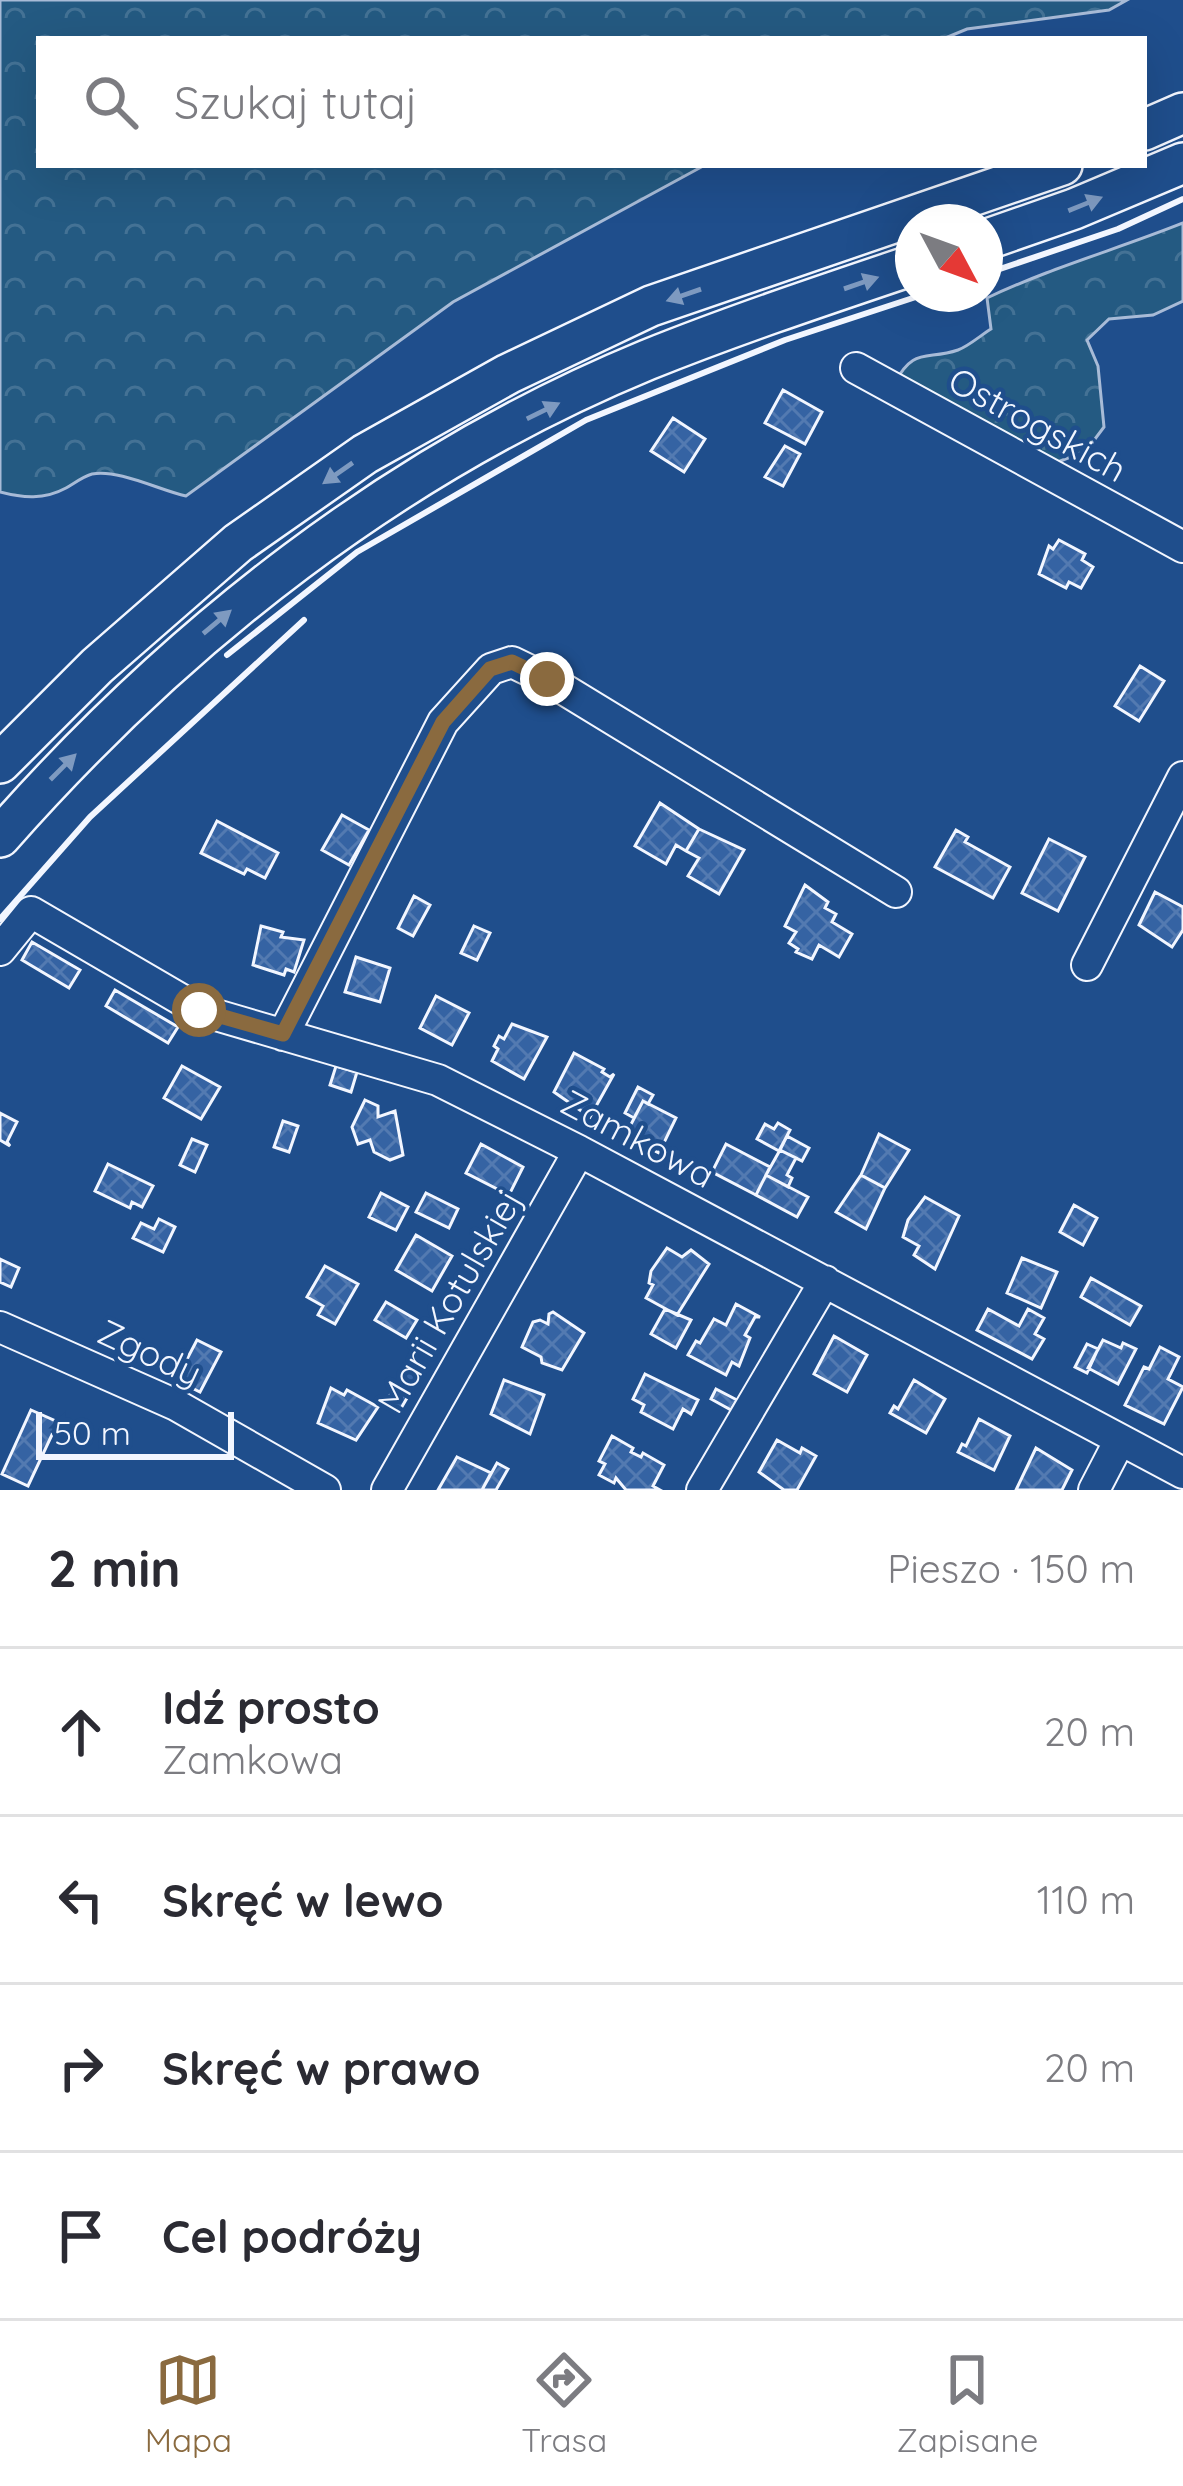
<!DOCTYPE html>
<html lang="pl">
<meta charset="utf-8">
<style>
body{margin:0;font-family:Quicksand,sans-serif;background:#f7f7f7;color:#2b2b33}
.compass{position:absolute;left:895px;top:204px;width:108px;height:108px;border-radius:50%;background:#fff;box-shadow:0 12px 48px #0002;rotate:131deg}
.scale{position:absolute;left:36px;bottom:30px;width:198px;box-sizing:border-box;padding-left:12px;border:6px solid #f2f6ff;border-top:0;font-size:33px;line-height:42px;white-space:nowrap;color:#f2f6ff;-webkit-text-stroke:9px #1f4e8c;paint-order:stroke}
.stop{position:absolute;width:36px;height:36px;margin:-27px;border:9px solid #8a6a3f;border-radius:50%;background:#fff}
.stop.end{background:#8a6a3f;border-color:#fff;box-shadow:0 3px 12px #0008}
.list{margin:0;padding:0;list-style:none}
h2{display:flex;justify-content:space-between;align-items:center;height:156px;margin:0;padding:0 48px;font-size:51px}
h2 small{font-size:39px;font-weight:400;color:#7c7c81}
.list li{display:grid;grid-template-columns:78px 1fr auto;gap:36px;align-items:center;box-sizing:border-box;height:168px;padding:0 48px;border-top:3px solid #e1e1e2}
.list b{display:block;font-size:45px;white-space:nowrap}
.list p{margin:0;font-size:39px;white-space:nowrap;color:#7c7c81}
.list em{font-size:39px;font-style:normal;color:#7c7c81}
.icon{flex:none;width:66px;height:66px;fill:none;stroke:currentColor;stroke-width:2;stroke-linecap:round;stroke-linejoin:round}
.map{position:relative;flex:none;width:1183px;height:1490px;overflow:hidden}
.search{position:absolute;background:#fff;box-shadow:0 12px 48px #0002;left:36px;right:36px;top:36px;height:132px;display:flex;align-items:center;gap:30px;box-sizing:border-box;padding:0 42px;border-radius:0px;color:#7c7c81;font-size:45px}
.sheet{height:828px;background:#fff}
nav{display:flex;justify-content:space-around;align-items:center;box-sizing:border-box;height:168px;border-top:3px solid #e1e1e2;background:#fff;font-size:33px;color:#7c7c81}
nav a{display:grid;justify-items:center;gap:6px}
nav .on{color:#8a6a3f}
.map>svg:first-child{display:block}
.forest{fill:url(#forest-crowns);stroke:#a8bbd7;stroke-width:3}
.building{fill:url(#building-cross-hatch);stroke:#f2f6ff;stroke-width:3}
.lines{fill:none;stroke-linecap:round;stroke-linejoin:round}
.minor-casing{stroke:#f2f6ff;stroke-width:34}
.major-casing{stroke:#f2f6ff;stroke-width:44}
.minor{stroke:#1f4e8c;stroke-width:30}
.major{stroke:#1f4e8c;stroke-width:39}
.wall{stroke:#f2f6ff;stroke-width:6}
.oneway{fill:#7e9ac0}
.route{stroke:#8a6a3f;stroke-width:15}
.labels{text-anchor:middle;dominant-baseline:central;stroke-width:9;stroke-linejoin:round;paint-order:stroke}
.street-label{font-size:36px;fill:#f2f6ff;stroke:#1f4e8c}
</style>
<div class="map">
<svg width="1183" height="1490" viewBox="0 0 1183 1490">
<defs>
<pattern id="forest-crowns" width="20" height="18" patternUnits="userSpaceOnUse" patternTransform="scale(3)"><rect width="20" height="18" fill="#245a82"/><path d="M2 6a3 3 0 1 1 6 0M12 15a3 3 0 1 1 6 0" fill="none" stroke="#447295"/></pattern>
<pattern id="building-cross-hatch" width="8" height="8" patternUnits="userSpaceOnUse" patternTransform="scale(3)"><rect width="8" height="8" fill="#3563a3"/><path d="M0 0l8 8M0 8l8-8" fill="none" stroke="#537ab1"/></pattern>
</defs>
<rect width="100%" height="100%" fill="#1f4e8c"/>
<path class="forest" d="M0,0H1127L1109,10L967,29L943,39H39V165H705L453,302L186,496C159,490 119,469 92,474C84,476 73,484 66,488C44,500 23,498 0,492Z
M1183,223V301L1153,315L1109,319L1087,340L1098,366L1104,427L1086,451L1045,467L894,384C914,346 926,361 958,350C969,346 981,335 991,329L987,298C1050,268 1118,249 1183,223Z"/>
<path class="building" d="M783,390L822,412L805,444L765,423Z
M673,418L705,439L684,472L651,451Z
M785,446L800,454L783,486L765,477Z
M1059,540L1085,554L1082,560L1093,567L1081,588L1069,582L1066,588L1039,574L1049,546L1053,549Z
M1140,666L1164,681L1139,721L1115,706Z
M660,803L699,829L686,851L676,845L666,864L635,846Z
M342,815L369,830L349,865L322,850Z
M217,821L278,853L265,878L247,869L244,874L201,853Z
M699,829L744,850L719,894L688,876L699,858L686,851Z
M956,830L968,837L965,842L1010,867L993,898L935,867Z
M1049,839L1085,857L1058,911L1022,893Z
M805,885L828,902L825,908L836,914L832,922L852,934L839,957L819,945L812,959L796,952L798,949L789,943L796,932L785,926Z
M1155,892L1183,907V930L1172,947L1139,925Z
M414,896L430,905L413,936L398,928Z
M261,926L283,932L281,937L304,940L294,972L286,969L284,975L253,965Z
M474,926L490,933L477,960L461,953Z
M32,942L80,970L69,988L22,960Z
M356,957L390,968L380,1002L345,992Z
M115,990L178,1027L168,1043L106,1006Z
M436,996L469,1013L452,1045L420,1028Z
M512,1024L547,1037L524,1079L492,1061L498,1049L494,1046L499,1036L504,1039Z
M574,1053L604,1069L602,1072L610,1077L614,1074L590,1117L554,1092Z
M182,1066L220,1087L201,1119L164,1098Z
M336,1066L357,1072L351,1092L330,1085Z
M638,1087L653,1095L648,1104L643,1101L634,1118L625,1113Z
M365,1100L378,1106V1117L395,1111L403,1155L390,1160L374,1152L370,1140L358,1144L352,1127Z
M643,1101L676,1118L659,1153L625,1136Z
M0,1113L17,1122L7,1142L10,1146L0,1140Z
M283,1121L298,1126L289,1152L274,1147Z
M778,1123L790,1130L779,1151L757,1139L765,1124L774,1129Z
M879,1134L909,1150L885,1188L861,1175Z
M787,1136L809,1148L802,1161L780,1150Z
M192,1139L207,1145L195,1172L180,1165Z
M481,1144L523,1167L509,1195L466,1173Z
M726,1144L770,1167L756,1195L712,1172Z
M780,1150L796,1158L787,1175L792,1178L788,1187L766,1175Z
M108,1164L153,1186L142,1207L132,1202L130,1208L95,1191Z
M766,1175L808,1197L797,1217L756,1195Z
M861,1175L885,1188L866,1229L836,1212Z
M381,1193L408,1207L396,1230L369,1217Z
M426,1193L458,1209L449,1228L416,1212Z
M925,1197L959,1216L935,1269L914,1255L919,1246L903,1237L908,1220Z
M1074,1205L1097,1218L1083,1245L1060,1232Z
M159,1219L175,1227L163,1252L133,1238L141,1223L154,1229Z
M416,1235L452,1256L432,1291L396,1270Z
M667,1248L682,1257L691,1250L709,1264L677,1315L646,1298L653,1285L649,1283L651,1271Z
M1022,1258L1057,1272L1041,1308L1007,1293Z
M0,1259L19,1268L11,1287L0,1282Z
M325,1266L358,1284L335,1324L318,1315L323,1306L307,1297Z
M1091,1278L1141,1306L1130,1325L1081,1297Z
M386,1302L417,1320L406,1338L375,1320Z
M736,1304L760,1317H755L745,1335L750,1338L739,1366L732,1362L726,1375L688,1355L696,1341L700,1343L714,1319L726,1325Z
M665,1309L691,1320L676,1348L651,1334Z
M988,1309L1019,1326L1028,1309L1044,1318L1035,1334L1044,1339L1032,1359L977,1330Z
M553,1312L584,1333L562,1370L542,1363L541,1357L522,1347L533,1322L540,1320L548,1324L549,1314Z
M834,1336L867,1355L847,1392L814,1374Z
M197,1340L221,1352L200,1392L176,1380Z
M1103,1340L1121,1348L1123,1343L1136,1349L1118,1384L1088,1368Z
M1087,1344L1098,1349L1087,1373L1075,1367Z
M1160,1347L1179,1357L1168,1379L1183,1387L1164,1424L1125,1405L1144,1367L1149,1369Z
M410,1361L424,1369L400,1410L386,1402Z
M645,1374L698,1400L691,1414L683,1409L673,1429L641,1412L644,1405L633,1399Z
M504,1380L544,1395L530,1434L491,1414Z
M914,1380L945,1399L926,1433L890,1413L894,1406L898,1409Z
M331,1388L344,1395L347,1390L378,1407L356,1440L318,1423Z
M716,1389L737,1400L731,1410L711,1399Z
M31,1410L58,1422L28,1486L2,1474Z
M979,1419L1010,1436L994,1470L958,1452L962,1444L966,1446Z
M612,1436L633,1448L631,1452L641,1457L643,1453L664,1465L653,1486L660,1490H626L616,1478L614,1483L599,1475L605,1464L599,1461Z
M777,1440L800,1453L802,1448L816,1456L797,1490H784L759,1472Z
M1036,1448L1072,1470L1062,1490H1016Z
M457,1457L491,1473L482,1490H438Z
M497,1463L508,1469L496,1490H482Z"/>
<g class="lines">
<g class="minor-casing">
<path id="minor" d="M856,368L1183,547
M0,950L31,912L199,1010L438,1080L579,1151L1183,1473
M1087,965L1183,777
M283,1035L443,722L491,669L512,662L547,679L896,892
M0,1327L176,1405L325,1490
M387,1490L579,1151
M702,1490L825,1281
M1094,1490L1120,1440"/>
</g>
<g class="major-casing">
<path id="major" d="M1144,130L1183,113
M985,240L1074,209L1183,163
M0,763L97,666L238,543L365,454L508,374L651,306L1062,165
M0,837C179,634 395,464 647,360C734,325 824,295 913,265"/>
</g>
<use href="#minor" class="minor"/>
<use href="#major" class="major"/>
<path class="wall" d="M985,274L1118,229L1183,199
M227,655L357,552L586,420L785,340L925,294
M0,919L90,817L304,620"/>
</g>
<defs><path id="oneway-solid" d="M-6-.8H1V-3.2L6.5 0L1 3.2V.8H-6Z" transform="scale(3)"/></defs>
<g class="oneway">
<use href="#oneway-solid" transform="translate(1085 204) rotate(-22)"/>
<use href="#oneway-solid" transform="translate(861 283) rotate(-19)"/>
<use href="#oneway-solid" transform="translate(684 295) rotate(161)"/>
<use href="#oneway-solid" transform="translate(543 411) rotate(-26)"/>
<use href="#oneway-solid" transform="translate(338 473) rotate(145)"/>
<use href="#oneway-solid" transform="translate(217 622) rotate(-40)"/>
<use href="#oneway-solid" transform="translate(63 767) rotate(-45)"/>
</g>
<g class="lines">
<path class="route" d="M199,1010L283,1034L443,722L490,669L512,662L547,679"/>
</g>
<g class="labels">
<g class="street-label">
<text transform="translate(1038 424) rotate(29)">Ostrogskich</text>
<text transform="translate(638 1138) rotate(28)">Zamkowa</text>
<text transform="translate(449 1301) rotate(-60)">Marii Kotulskiej</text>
<text transform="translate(150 1352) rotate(25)">Zgody</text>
</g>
</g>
</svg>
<svg class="compass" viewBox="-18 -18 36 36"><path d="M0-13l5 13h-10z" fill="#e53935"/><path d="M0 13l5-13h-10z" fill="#7c7c81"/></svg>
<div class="scale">50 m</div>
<div class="stop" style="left:199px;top:1010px"></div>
<div class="stop end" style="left:547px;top:679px"></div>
<div class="search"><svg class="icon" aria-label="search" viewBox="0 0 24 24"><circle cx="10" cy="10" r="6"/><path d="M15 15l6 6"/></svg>Szukaj tutaj</div>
</div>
<section class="sheet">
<h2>2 min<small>Pieszo · 150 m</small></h2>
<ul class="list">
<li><svg class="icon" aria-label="ahead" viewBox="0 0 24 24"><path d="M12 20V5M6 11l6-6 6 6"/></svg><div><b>Idź prosto</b><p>Zamkowa</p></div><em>20 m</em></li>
<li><svg class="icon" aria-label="left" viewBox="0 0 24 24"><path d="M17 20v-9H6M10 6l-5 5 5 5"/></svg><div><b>Skręć w lewo</b></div><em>110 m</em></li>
<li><svg class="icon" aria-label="right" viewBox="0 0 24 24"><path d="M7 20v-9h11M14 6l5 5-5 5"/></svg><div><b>Skręć w prawo</b></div><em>20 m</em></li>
<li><svg class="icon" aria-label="arrive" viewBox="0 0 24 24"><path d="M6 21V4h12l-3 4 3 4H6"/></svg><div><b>Cel podróży</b></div></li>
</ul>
</section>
<nav>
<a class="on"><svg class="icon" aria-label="map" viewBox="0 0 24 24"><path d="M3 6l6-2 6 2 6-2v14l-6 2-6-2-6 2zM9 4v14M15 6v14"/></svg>Mapa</a>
<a><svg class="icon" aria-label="directions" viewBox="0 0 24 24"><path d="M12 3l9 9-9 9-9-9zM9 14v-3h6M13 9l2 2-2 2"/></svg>Trasa</a>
<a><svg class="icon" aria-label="saved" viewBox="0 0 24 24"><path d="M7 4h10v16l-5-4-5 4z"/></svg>Zapisane</a>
</nav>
